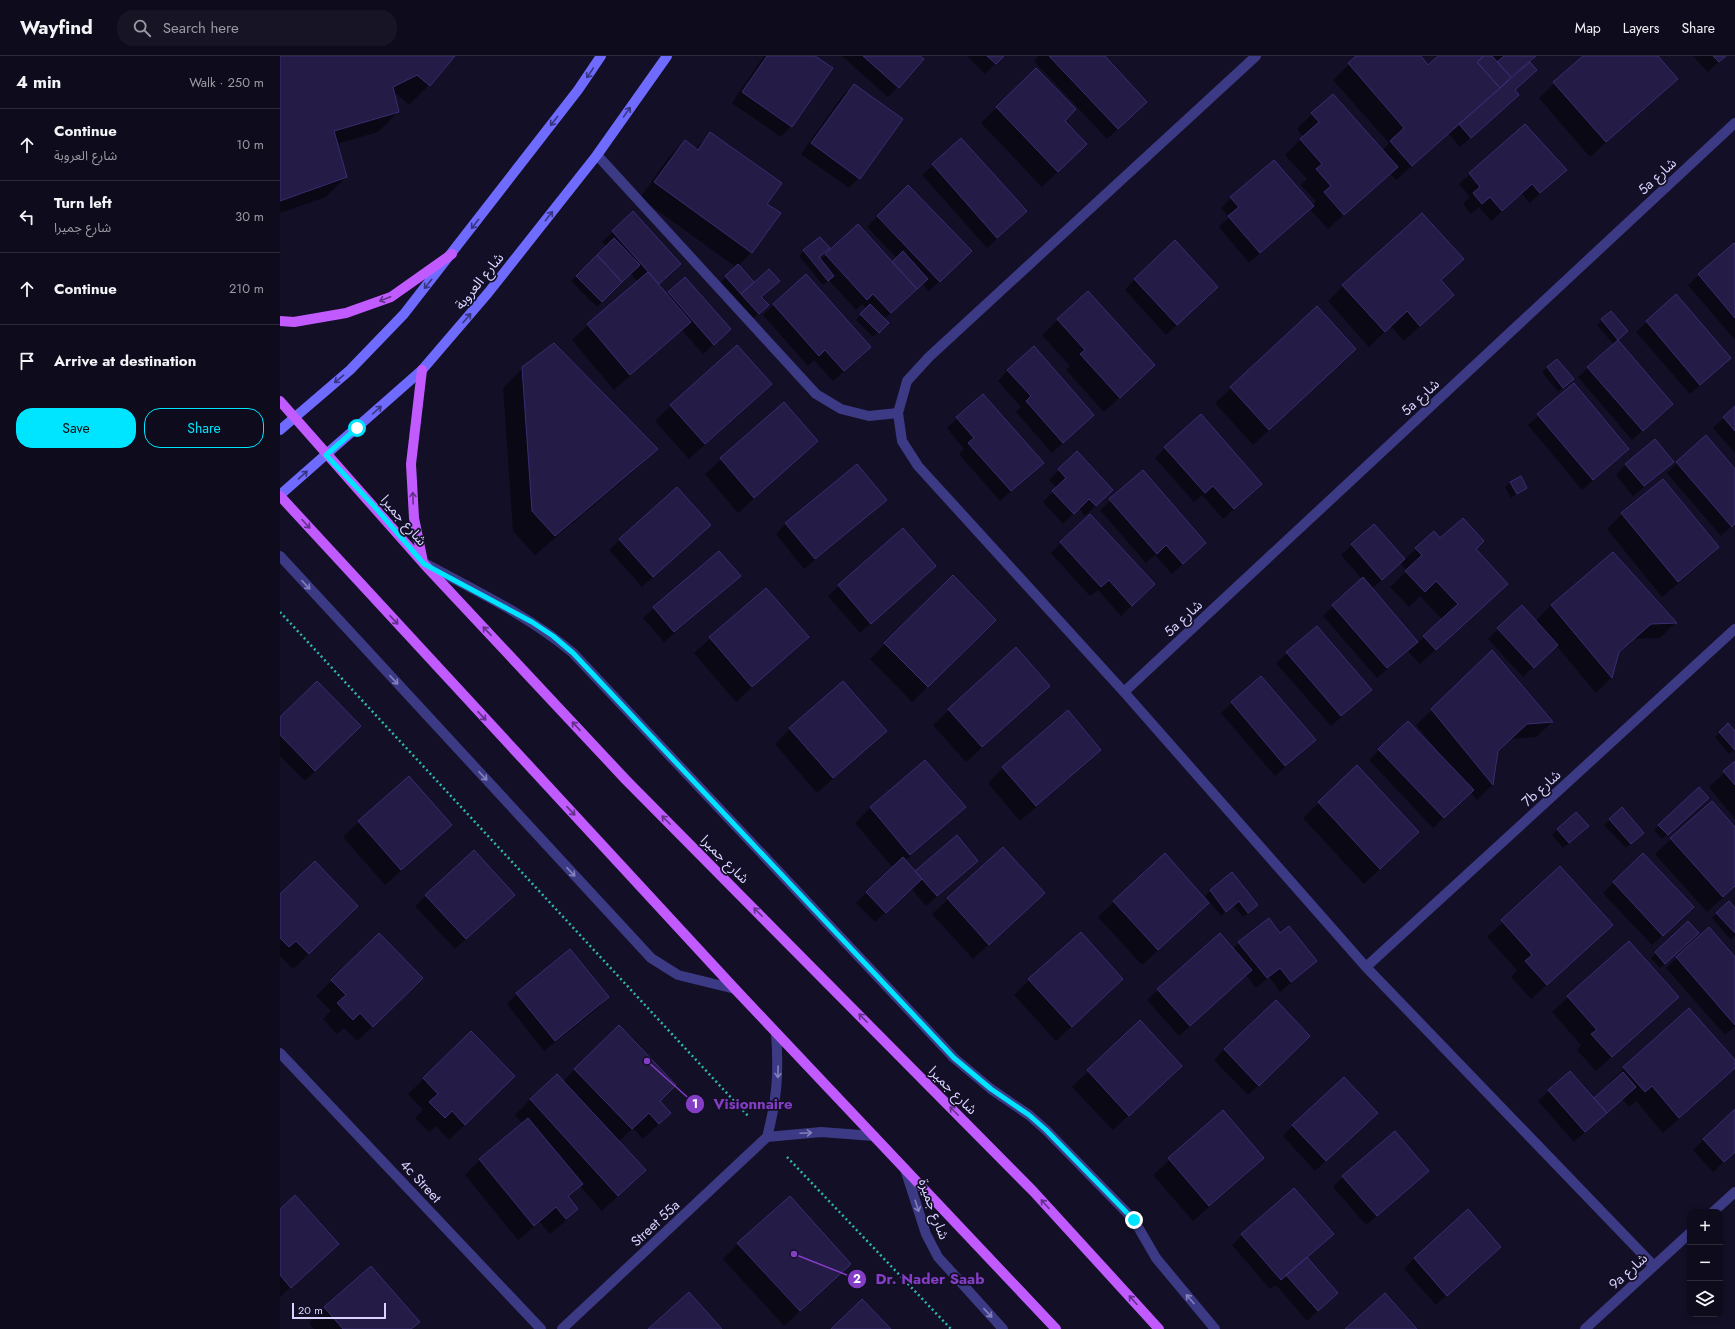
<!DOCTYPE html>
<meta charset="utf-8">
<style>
body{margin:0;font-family:Jost,"Noto Sans Arabic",sans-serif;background:#171425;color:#f1f3f6}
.controls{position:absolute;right:12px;bottom:12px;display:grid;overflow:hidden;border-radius:8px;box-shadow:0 2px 6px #0003}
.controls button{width:36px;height:36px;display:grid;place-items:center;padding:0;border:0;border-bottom:1px solid #2e2b3b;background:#0e0b1c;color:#f1f3f6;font:20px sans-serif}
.scale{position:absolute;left:12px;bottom:10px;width:94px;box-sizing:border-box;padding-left:4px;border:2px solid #d9d4ff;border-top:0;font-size:11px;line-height:14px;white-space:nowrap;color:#d9d4ff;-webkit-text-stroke:3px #130f26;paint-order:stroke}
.stop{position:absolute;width:12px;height:12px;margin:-9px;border:3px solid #00e5ff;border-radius:50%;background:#fff}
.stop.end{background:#00e5ff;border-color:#fff;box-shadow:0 1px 4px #0008}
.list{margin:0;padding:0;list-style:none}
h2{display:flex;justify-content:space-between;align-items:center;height:52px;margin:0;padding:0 16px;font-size:17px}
h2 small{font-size:13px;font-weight:400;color:#9b9ba3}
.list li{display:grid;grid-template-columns:26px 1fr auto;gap:12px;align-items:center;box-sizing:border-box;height:72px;padding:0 16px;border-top:1px solid #2e2b3b}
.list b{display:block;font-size:15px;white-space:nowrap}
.list p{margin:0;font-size:13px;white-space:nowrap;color:#9b9ba3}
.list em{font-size:13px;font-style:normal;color:#9b9ba3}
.actions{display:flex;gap:8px;padding:12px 16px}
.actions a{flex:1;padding:9px 0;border:1px solid #00e5ff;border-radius:16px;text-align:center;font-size:14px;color:#00e5ff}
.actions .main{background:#00e5ff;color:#111}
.icon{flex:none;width:22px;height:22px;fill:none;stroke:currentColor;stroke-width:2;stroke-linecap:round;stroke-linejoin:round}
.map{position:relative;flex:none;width:1455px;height:1273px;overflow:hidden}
header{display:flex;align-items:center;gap:24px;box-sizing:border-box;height:56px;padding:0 20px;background:#0e0b1c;border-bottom:1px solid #2e2b3b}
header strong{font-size:19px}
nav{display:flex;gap:22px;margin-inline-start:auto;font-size:14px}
.search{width:280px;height:36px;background:#171425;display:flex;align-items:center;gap:10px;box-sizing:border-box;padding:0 14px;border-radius:16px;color:#9b9ba3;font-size:15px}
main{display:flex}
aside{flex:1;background:#0e0b1c}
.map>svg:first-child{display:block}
.shadow{fill:#0007;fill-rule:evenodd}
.building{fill:#241b47;stroke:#3b2d73}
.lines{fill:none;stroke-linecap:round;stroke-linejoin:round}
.path{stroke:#2fb8b0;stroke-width:2.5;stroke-dasharray:2 3;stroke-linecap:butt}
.lane{stroke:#3d3a85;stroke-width:10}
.street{stroke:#3d3a85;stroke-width:10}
.secondary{stroke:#6f6bff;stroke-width:10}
.primary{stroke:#c25bff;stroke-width:10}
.oneway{stroke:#38347d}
.oneway2{stroke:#623188}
.oneway3{stroke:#837fbc}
.route{stroke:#00e5ff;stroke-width:5}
.labels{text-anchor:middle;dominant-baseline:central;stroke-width:3.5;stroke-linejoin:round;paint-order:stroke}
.street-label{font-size:14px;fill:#d9d4ff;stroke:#130f26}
.leader{fill:none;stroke:#843dc5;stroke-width:1.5}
.callout-dot{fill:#843dc5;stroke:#130f26;stroke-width:1.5}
.mark-label{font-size:12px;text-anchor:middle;font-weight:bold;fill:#fff}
.callout-label{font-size:15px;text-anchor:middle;font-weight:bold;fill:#843dc5;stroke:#130f26;stroke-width:3.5;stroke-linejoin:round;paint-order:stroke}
</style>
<header>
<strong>Wayfind</strong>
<div class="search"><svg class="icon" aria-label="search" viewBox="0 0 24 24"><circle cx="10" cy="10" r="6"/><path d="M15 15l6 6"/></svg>Search here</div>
<nav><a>Map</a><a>Layers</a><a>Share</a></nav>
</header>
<main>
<aside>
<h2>4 min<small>Walk · 250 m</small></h2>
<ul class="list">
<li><svg class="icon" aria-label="ahead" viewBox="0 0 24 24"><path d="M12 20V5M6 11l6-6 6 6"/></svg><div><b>Continue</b><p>شارع العروبة</p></div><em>10 m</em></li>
<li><svg class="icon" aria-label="left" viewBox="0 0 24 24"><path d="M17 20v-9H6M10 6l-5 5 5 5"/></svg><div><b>Turn left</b><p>شارع جميرا</p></div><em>30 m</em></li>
<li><svg class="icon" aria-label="ahead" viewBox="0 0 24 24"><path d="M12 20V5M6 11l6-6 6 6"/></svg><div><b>Continue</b></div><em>210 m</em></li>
<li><svg class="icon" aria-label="arrive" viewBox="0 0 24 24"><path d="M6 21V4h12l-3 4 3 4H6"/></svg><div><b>Arrive at destination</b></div></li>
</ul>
<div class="actions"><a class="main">Save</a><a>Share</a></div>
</aside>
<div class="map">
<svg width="1455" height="1273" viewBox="0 0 1455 1273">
<rect width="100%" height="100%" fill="#130f26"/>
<path class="shadow" d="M0,0H174L149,29L129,49L117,38L114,40L118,56L98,76L56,88L66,121L46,141L0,157Z
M484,0H533L511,70L501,81L452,47Z
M562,0H639L618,31L608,41Z
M687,0H722L705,18Z
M759,0H823L856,56L827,83L754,5Z
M1078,0H1139L1148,10L1159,0H1255L1249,6L1255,14L1234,34L1238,39L1180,91L1169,78L1116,124L1110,117L1048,173L1030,153L969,207L939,171L949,161L941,152L951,142L1032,149L1036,145L1021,129L1027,123L1005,99L1023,81L1017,73L1032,58L1102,95L1109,87L1053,24Z
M1304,0H1376L1396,23L1310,101L1259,42Z
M1413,0H1445L1428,16Z
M756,13L783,65L806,88L762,131L701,67Z
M574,29L579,122L569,132L521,98L563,39Z
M1245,69L1285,114L1250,147L1242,138L1211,165L1199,151L1191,158L1183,148L1190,141L1179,128Z
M430,78L485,148L472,196L458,210L474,228L480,242L487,249L474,262L441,226L456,211L360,142L389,101L405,85L415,93Z
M681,83L746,155L707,192L642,119Z
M628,130L691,195L649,235L642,228L604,263L607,267L593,281L576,264L587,253L582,248L576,254L549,224L543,229L519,200L524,195L538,202L540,204L577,170L612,207L617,202L587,171Z
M353,157L389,218L377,229L386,239L405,222L450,273L423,298L402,274L334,334L292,284L308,269L358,226L350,217L317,251L291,225L327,191L322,186Z
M1454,188L1455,189V284L1408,229Z
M526,219L590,291L553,325L534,304L528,310L483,259Z
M855,223L927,241L886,279L845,234Z
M1160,225L1173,239L1124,285L1111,270L1089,291L1048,245L1063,230Z
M808,236L858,324L824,356L786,314L790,310L762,279Z
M1396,240L1450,302L1410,338L1356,276Z
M1037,252L1059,308L973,389L935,347Z
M1331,257L1341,280L1337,284L1392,348L1352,384L1298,321L1334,289L1317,269Z
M1277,304L1287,328L1278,336L1262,316Z
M243,312L376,393L356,413L255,499L233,475L223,332Z
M728,314L813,359L772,397L736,356L741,351L718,325Z
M491,328L409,403L375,365L391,350Z
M1294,329L1348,393L1302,434L1248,369Z
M703,339L752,417L720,445L679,398L684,393L667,372Z
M504,347L537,385L458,457L425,418Z
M1455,352V397L1433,372Z
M885,392L981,428L943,463L922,439L914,446L875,402Z
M1393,406L1353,440L1336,419L1346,408Z
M1397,407L1455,414V467L1441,480L1387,417Z
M779,414L821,445L805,460L799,452L783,468L763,446L777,432L769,424Z
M863,416L925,487L892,518L875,499L866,507L820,454Z
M1230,427L1246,431L1231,442L1225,431Z
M397,432L419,479L362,531L329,494Z
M605,444L524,513L496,478L506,467Z
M1342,458L1438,491L1423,506L1382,541L1327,473Z
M810,459L874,528L841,560L818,534L810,540L771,497Z
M1094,469L1124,504L1136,493H1195L1211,543L1140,608L1128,595L1097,622L1043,560L1082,523L1061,499ZM1120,507L1127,515L1110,531L1129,551L1140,540L1162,563L1138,587L1092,533Z
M623,473L655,510L580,577L548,540Z
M439,496L449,530L384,586L363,562Z
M1333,497L1395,567L1380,582L1354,583L1337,598L1332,621L1316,637L1276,589L1243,621L1208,583L1218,573L1256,565L1271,549Z
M673,521L715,564L632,646L590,603Z
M485,533L527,581L456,646L414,597Z
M1037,571L1091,634L1051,670L996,607Z
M736,592L769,630L686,706L653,669Z
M981,621L1035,684L995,720L941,657Z
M1152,654L1272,666L1256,681L1231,683L1217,696L1212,729L1197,744L1191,736L1153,772L1089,704L1128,666L1155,695L1157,694L1136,669Z
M0,663L80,670L25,725L0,700Z
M510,673L606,675L537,737L495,688Z
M1440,677H1455V693L1449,698L1435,681Z
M820,694L804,709L740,765L708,727L723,712Z
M645,705L684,751L625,805L635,816L686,815L646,850L631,832L595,866L576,847L613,812L575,767L590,752Z
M1455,707V763L1429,731Z
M1077,710L1122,792L1084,828L1023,762Z
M1432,746L1455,772V831L1427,856L1375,798Z
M1423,747L1382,783L1374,774L1379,769Z
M1342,753L1358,781L1346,792L1324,769Z
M1296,757L1303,775L1283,792L1272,779Z
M79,766L171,769L105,829L63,781Z
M723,793L748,852L693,903L652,858Z
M194,796L223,849L175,893L135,850Z
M885,798L928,847L862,909L818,861Z
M1363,798L1402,861L1372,889L1323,837Z
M1280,812L1332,869L1251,943L1231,921L1237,914L1207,881Z
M952,817L972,854L963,861L953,849L941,860L925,840Z
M0,840L62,865L13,913L0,900Z
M1449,846L1455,853V880L1451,884L1432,862Z
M1408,867L1413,882L1380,912L1371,902Z
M1429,873L1455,903V971L1445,979L1386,912Z
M99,878L126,938L77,985L64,972L57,978L43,963L51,955L36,940Z
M940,878L953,893L959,887L999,879L1036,905L1000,936L989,921L976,932L966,919L899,980L867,944Z
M1349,887L1397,941L1316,1015L1297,994L1301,989L1272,956Z
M842,923L776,985L734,939L749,924Z
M237,938L328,941L318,952L264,995L227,948Z
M860,966L885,1025L833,1074L792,1031Z
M191,977L218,1036L169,1084L156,1070L149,1076L135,1062L143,1054L128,1038Z
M1019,991L968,1039L934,1004L945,993Z
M1455,1006V1011L1442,1024L1383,1077L1356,1045L1349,1051L1342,1043L1294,1086L1258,1045L1290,1016L1314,1043L1330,1029L1329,1027L1344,1012Z
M295,1013L379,1045L390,1057L363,1083L353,1072L338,1086L349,1130L322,1155L300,1130L288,1141L297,1153L282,1168L270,1178L260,1166L238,1184L185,1119L200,1104L243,1068L235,1059L250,1044L277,1019L283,1026Z
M1455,1055V1095L1433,1116L1413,1094Z
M943,1056L983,1102L967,1118L913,1165L873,1119Z
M1086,1067L1035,1115L1003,1080L1013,1069Z
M1148,1115L1086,1169L1053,1131L1063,1121Z
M0,1154L47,1198L0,1241Z
M962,1179L1026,1202L1057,1237L1027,1265L996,1229L990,1233L952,1189Z
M458,1188L554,1223L504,1270L443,1203Z
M1220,1191L1156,1249L1124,1213L1134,1202Z
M91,1211L138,1266L131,1273H34L29,1267Z"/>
<path class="building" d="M0,0H175L150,30L137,19L113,31L119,56L54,75L67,121L0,145Z
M487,0H535L553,12L512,71L462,36Z
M583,0H640L644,3L619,32Z
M707,0H724L716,8Z
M769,0H825L867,46L838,73Z
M1076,0H1141L1148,9L1158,0H1204L1197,6L1220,32L1132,110L1110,85L1124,72L1068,7Z
M1204,0H1212L1231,21L1220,32L1197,6Z
M1224,0H1256L1231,21L1217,6Z
M1303,0H1378L1398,23L1326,86L1273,26Z
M1433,0H1446L1439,6Z
M1250,6L1257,14L1235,34L1239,39L1191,82L1179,68Z
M756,12L796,53L785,65L807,88L778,116L716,51Z
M574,28L623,63L580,123L531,87Z
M1053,38L1118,111L1064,159L1044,136L1051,130L1036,113L1042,108L1020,83L1039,66L1031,57Z
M1245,68L1287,114L1260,137L1252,128L1222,155L1210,141L1202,148L1193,137L1200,131L1189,117Z
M430,76L502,127L487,148L501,157L472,197L374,126L405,84L418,94Z
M681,82L747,155L717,182L652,108Z
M994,104L1034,150L980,197L948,160L959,151L950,141Z
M628,129L692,195L660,226L597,160Z
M353,155L401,208L379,228L332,175Z
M1142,157L1184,203L1161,224L1174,239L1140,270L1127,255L1105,276L1062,229Z
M578,168L637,233L611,257L593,238L587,244L545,198Z
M540,181L550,192L539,201L554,220L548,225L523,194Z
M334,182L360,209L342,226L317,199Z
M895,184L938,231L897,269L854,223Z
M1454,187L1455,188V262L1418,218Z
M623,195L648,223L637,233L612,206Z
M317,199L342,226L322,246L296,220Z
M458,208L474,226L461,238L445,220Z
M489,213L500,225L481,241L489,249L479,258L461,238Z
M368,216L411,266L350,319L307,268Z
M526,218L591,291L564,315L545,294L539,300L493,248Z
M405,221L451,273L434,289L388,236Z
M808,235L875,309L840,342L800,298L805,294L777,263Z
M1396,238L1451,302L1420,329L1366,265Z
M590,248L609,267L599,277L580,258Z
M1037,250L1076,293L989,374L950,331Z
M1331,255L1348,275L1338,284L1321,263Z
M1338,284L1393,348L1363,375L1307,311Z
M274,287L378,393L275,480L252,455L242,311Z
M457,289L492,328L425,388L390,349Z
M754,290L814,359L783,387L746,345L751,340L727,314Z
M1277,303L1294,323L1283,332L1267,311Z
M1294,327L1349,393L1313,424L1257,358Z
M703,338L764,407L731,435L688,387L694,382L676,361Z
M504,346L538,385L474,442L440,402Z
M1455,350V375L1443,361Z
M921,358L982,428L954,453L933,430L925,437L884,391Z
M1426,379L1455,413V467L1452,471L1396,406Z
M1375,383L1394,406L1364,430L1345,408Z
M797,395L833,434L816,450L809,443L794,458L772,435L786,422L778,413Z
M577,408L607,444L535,503L505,467Z
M863,414L926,487L903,508L886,489L877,498L829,443Z
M1241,420L1247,432L1237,438L1230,426Z
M1383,423L1439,491L1398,526L1341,457Z
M397,431L431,469L373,521L339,483Z
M810,458L875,528L852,550L829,524L821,531L780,486Z
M1183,462L1204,485L1196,493L1228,528L1156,594L1143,580L1178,548L1156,525L1145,536L1125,515L1142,499L1135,492L1154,475L1160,482Z
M1094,468L1125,503L1102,524L1071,488Z
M623,472L656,510L591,568L558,529Z
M439,495L461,520L394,576L373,551Z
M1333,496L1397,567L1371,568L1339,596L1332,622L1271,549Z
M673,519L716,564L648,631L604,587Z
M1083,521L1138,586L1107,612L1052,549Z
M486,532L529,581L472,631L429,581Z
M1242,549L1278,589L1254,612L1217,572Z
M1037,570L1092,634L1061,660L1006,596Z
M736,591L770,630L702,691L668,653Z
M1212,594L1273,666L1247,668L1218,695L1213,729L1151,653Z
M981,620L1036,684L1005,710L951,646Z
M37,625L81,670L35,715L0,679V661Z
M563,625L607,675L553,722L509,672Z
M788,654L821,694L756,750L722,711Z
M1128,665L1194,734L1164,762L1098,693Z
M1448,667L1455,675V694L1439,676Z
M645,704L686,751L630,799L590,751Z
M1455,705V729L1443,715Z
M1077,709L1139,776L1100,813L1038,746Z
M129,720L172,769L121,814L78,765Z
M1419,731L1429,742L1388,779L1378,769Z
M1432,745L1455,771V830L1443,841L1390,782Z
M1342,751L1364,777L1351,788L1329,763Z
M1296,756L1309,770L1289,787L1277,773Z
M677,779L698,805L657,840L635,815Z
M723,791L765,837L709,889L667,842Z
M194,794L235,839L186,883L145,839Z
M885,797L929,847L878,894L833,845Z
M1363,797L1414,851L1383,880L1333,826Z
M623,801L642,823L606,857L586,836Z
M35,805L78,850L29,898L16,885L9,891L0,882V838Z
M1280,810L1333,869L1267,929L1245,905L1252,899L1221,864Z
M952,816L978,849L968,857L959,845L946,856L930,834Z
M1449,845L1455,852V877L1436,857Z
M989,862L1000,877L1009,870L1037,905L1011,926L1000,912L987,922L958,886Z
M1408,865L1419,877L1385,908L1375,896Z
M1429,871L1455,901V969L1396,901Z
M801,876L843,923L792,971L748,923Z
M99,877L143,922L93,971L80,957L73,964L57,947L66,939L51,924Z
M940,877L972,914L910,970L877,933Z
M1349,885L1399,941L1332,1001L1311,978L1317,974L1287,940Z
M290,893L329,941L275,985L236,937Z
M996,944L1030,980L979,1030L944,993Z
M1409,952L1455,1004V1012L1399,1062L1372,1030L1365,1036L1343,1011Z
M860,964L902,1010L849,1060L807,1014Z
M339,969L396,1029L380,1045L391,1057L379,1068L369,1057L352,1073L294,1013Z
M191,975L235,1020L185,1069L172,1055L165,1062L149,1046L158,1038L143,1022Z
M1290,1015L1327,1057L1305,1076L1268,1034Z
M1343,1016L1356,1031L1327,1057L1314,1042Z
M277,1018L366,1114L338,1140L250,1043Z
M1064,1021L1098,1057L1046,1105L1012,1069Z
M1455,1053V1096L1444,1106L1423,1083Z
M943,1054L984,1102L929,1150L888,1102Z
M248,1062L303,1128L288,1140L298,1153L286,1163L276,1151L254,1170L199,1103Z
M1115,1075L1149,1115L1097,1160L1062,1120Z
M1014,1132L1054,1178L1001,1224L961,1178Z
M15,1139L59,1188L11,1232L0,1219V1153Z
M510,1140L571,1208L520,1255L457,1187Z
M1188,1153L1221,1191L1167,1240L1134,1202Z
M1027,1201L1058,1237L1038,1255L1006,1219Z
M91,1210L140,1266L131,1273H63L44,1251Z
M409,1236L442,1273H368Z
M1105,1237L1137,1273H1065Z
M582,1243L611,1273H551Z"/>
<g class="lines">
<path class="path" d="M0,556L469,1061
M507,1101L671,1273"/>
<path class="lane" d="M317,99L536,338L561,353L589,360L618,357"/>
<path class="street" d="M976,0L649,301L627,325L618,357L622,385L638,410L844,636L1086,911L1374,1210
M0,500L371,902L398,919L455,933
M146,508C196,535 249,560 293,597L674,1002L711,1033L749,1059L766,1074L854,1164L876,1202L935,1273
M844,636L1455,67
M1086,911L1455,573
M0,997L261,1273
M487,1081L541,1076L594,1080
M487,1081C497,1044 499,1016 496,977
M625,1113L646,1178L658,1201L723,1273
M1433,1156L1455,1136
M282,1273L487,1081
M1305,1273L1410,1177"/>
<path class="secondary" d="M0,374L70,314L124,258L298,34L321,0
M0,439L142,314L208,237L317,99L387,0"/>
<path class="primary" d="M0,265L14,266L66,257L111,241L172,198
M142,314L131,408L134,462L143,506
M0,345L144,508L346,724L753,1135L879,1273
M0,440L455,933L776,1273"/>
</g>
<defs><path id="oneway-shaft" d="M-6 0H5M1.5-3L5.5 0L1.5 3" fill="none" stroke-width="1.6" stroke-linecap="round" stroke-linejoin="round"/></defs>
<g class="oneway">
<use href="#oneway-shaft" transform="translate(310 17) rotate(124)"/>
<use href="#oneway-shaft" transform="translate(347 56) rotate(-55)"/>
<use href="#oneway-shaft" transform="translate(274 65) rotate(128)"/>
<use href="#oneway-shaft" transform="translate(269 160) rotate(-52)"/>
<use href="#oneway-shaft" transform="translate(195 168) rotate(128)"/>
<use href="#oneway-shaft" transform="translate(148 228) rotate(129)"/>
<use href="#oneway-shaft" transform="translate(187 262) rotate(-49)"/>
<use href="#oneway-shaft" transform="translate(59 323) rotate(141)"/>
<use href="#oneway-shaft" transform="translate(97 354) rotate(-42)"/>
<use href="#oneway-shaft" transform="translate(23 419) rotate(-41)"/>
</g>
<g class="oneway2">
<use href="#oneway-shaft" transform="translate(105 243) rotate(159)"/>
<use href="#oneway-shaft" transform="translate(133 442) rotate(-92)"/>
<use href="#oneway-shaft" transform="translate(26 468) rotate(48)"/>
<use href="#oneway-shaft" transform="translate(114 564) rotate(47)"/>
<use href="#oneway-shaft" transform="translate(207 575) rotate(-133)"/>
<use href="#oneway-shaft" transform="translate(202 660) rotate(47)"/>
<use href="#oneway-shaft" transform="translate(296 670) rotate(-133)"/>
<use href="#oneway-shaft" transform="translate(291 755) rotate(47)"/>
<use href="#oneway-shaft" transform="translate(386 764) rotate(-135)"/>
<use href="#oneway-shaft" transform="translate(478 856) rotate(-135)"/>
<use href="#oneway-shaft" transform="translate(583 962) rotate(-135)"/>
<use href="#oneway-shaft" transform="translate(674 1055) rotate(-135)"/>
<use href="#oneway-shaft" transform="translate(765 1148) rotate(-132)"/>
<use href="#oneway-shaft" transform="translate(853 1244) rotate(-132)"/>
</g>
<g class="oneway3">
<use href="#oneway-shaft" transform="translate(26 529) rotate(47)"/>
<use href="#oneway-shaft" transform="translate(114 624) rotate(47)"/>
<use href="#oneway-shaft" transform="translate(203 720) rotate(47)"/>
<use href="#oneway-shaft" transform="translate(291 816) rotate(47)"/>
<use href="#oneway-shaft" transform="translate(498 1016) rotate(91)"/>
<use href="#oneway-shaft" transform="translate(526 1077) rotate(-3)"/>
<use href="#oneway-shaft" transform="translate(637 1150) rotate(72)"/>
<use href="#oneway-shaft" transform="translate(910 1243) rotate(-131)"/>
<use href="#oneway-shaft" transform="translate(708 1257) rotate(47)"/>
</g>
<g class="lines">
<path class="route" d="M77,372L46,399L93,449L144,508L252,566L273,580L293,597L674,1002L711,1033L749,1059L766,1074L854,1164"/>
</g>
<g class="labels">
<g class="street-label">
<text transform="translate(1377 120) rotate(-43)">5a شارع</text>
<text transform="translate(199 225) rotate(-51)">شارع العروبة</text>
<text transform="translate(1140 341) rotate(-43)">5a شارع</text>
<text transform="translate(124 464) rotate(49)">شارع جميرا</text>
<text transform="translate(903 562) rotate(-43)">5a شارع</text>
<text transform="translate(1261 732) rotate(-42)">7b شارع</text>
<text transform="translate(445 803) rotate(45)">شارع جميرا</text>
<text transform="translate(673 1034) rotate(45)">شارع جميرا</text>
<text transform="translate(141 1125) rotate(47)">4c Street</text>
<text transform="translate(654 1153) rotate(70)">شارع جميرة</text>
<text transform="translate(375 1167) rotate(-43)">Street 55a</text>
<text transform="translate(1348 1215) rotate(-42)">9a شارع</text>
</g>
</g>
<path class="leader" d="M367 1005L415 1048M514 1198L577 1223"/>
<g class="callout-dot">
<circle cx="367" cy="1005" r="4"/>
<circle cx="514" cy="1198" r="4"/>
<circle cx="415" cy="1048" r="10"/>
<circle cx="577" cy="1223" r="10"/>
</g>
<g class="mark-label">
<text x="415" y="1052">1</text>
<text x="577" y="1227">2</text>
</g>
<g class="callout-label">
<text x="473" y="1053">Visionnaire</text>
<text x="650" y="1228">Dr. Nader Saab</text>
</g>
</svg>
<div class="controls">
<button>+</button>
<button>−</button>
<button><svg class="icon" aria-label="layers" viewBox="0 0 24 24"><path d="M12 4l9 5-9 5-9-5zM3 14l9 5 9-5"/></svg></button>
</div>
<div class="scale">20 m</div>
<div class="stop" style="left:77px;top:372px"></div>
<div class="stop end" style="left:854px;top:1164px"></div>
</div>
</main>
